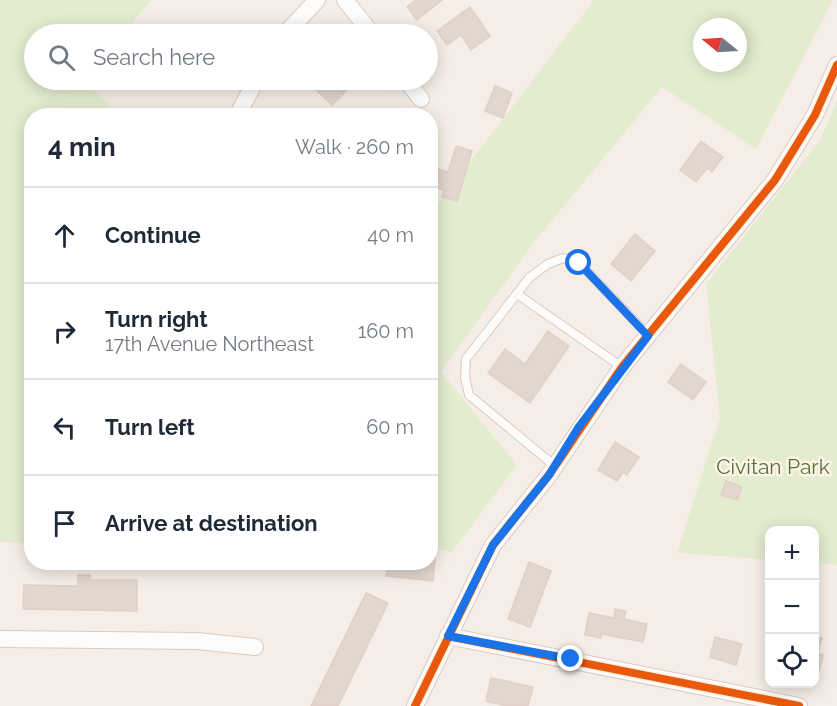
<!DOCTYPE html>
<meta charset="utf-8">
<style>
body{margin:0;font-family:Raleway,sans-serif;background:#f6f6f7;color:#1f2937}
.controls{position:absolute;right:18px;bottom:18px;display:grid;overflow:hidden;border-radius:12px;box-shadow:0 3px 15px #0003}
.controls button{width:54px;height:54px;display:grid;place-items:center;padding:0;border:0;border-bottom:2px solid #e0e1e3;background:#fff;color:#1f2937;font:30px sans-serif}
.compass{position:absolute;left:693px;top:18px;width:54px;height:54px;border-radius:50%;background:#fff;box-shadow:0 3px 15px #0003;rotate:288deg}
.stop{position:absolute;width:18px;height:18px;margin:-14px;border:4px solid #1a73e8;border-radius:50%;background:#fff}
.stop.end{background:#1a73e8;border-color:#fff;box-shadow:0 2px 6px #0008}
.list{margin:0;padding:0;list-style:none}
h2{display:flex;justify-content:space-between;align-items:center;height:78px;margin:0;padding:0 24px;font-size:26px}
h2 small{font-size:20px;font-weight:400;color:#747a83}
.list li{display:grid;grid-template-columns:39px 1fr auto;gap:18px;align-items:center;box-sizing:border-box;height:96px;padding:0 24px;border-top:2px solid #e0e1e3}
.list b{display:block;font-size:22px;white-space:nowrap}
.list p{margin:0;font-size:20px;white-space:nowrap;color:#747a83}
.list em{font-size:20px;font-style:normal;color:#747a83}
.icon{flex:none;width:33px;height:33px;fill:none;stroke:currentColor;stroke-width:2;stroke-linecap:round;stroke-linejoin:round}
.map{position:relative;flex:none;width:837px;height:706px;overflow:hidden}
.search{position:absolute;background:#fff;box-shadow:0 3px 15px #0003;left:24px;top:24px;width:414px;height:66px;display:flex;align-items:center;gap:15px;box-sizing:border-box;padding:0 21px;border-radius:33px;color:#747a83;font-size:22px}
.panel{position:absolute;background:#fff;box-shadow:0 3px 15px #0003;left:24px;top:108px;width:414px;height:462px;border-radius:24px}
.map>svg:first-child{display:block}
.green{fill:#e4ecd0;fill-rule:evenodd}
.building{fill:#e2d6ce;stroke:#dfd0c8;stroke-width:1.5}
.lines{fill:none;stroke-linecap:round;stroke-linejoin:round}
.lane-casing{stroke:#d7cbc4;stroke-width:10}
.street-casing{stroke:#d7cbc4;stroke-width:18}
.lane{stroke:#fefcfb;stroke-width:8}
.street{stroke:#fefcfb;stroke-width:16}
.cycleway-casing{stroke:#fff2e6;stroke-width:11}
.cycleway{stroke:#e8590c;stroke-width:8}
.route{stroke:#1a73e8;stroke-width:8}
.labels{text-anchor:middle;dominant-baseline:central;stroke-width:5;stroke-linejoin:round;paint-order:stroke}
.park-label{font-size:21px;fill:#52743c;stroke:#fff2e6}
</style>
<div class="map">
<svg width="837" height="706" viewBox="0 0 837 706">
<rect width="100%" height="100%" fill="#f6eee6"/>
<path class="green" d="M0,0H151L123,34H34V80H87L86,82L119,115L32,116L31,544L0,542Z
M594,0H833L756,149L662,87L531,246L441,372L517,465L452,552L431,548L430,214ZM702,27H738V63H702Z
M837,100V565L815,563L814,530H770L769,560L677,553L720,418L706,284L821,139Z"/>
<path class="building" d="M416,0H442L417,20L407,7Z
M470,7L490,36L471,50L461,35L447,45L437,31Z
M315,80H357L332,105L310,84Z
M495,86L512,93L503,118L485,111Z
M701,141L723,157L712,172L707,168L696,182L680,170Z
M456,146L472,151L457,201L442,197L444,190L430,186L435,168L448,172Z
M635,234L655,251L631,281L611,264Z
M548,331L569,346L530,403L488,373L505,349L525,364Z
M681,364L706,382L693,400L668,382Z
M615,442L639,457L627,475L623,472L617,481L598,470Z
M726,481L742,487L737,500L721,495Z
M430,556L435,557L433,581L386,576L388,562H430Z
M529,562L551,571L530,627L508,619Z
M78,575H90V580H137V611L23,609L24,585L78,586Z
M366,593L388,603L338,706H311Z
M615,609L626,611L624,619L647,624L643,642L601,634V638L585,635L589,613L614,618Z
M814,636L822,638L818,653L823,655L817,679L814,678Z
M715,637L742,644L736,665L710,657Z
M491,678L533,687L528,706H507L486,701Z"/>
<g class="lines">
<g class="lane-casing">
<path id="lane" d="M517,294L622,367
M555,466L469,395L465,377L466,359L530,277L548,264L563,258L579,263L648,335"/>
</g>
<g class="street-casing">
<path id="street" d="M345,0L372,34
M285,34L317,0
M406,80L421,99
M237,116L256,80
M448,636L799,706
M0,639L197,641L255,647
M415,706L493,545L549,475L622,367L775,180L815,115L837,65"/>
</g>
<use href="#lane" class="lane"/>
<use href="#street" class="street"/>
<g class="cycleway-casing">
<path id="cycleway" d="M448,636L799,706
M415,706L493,545L549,475L622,367L775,180L815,115L837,65"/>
</g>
<use href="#cycleway" class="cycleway"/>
</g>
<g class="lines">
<path class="route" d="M571,659L448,636L493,545L549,475L578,428L648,336L579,263"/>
</g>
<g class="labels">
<g class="park-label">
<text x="773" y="466">Civitan Park</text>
</g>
</g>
</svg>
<div class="controls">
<button>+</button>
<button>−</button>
<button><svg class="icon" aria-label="locate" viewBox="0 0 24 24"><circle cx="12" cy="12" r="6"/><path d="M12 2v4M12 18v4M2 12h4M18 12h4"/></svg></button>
</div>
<svg class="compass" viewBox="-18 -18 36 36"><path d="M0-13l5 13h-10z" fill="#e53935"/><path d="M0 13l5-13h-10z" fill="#747a83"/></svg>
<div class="stop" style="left:579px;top:263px"></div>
<div class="stop end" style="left:571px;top:659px"></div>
<div class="search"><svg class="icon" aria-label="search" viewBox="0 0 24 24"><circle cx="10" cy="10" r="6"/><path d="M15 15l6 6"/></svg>Search here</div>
<section class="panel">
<h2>4 min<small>Walk · 260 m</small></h2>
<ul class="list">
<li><svg class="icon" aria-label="ahead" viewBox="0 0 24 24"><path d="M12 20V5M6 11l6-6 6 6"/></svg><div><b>Continue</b></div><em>40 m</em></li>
<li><svg class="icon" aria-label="right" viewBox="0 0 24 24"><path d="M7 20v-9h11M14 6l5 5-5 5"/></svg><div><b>Turn right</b><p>17th Avenue Northeast</p></div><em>160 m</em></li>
<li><svg class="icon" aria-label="left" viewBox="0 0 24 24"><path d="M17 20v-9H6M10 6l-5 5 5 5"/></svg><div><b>Turn left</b></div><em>60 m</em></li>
<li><svg class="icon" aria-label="arrive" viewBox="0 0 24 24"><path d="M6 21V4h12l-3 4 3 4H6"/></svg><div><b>Arrive at destination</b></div></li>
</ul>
</section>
</div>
